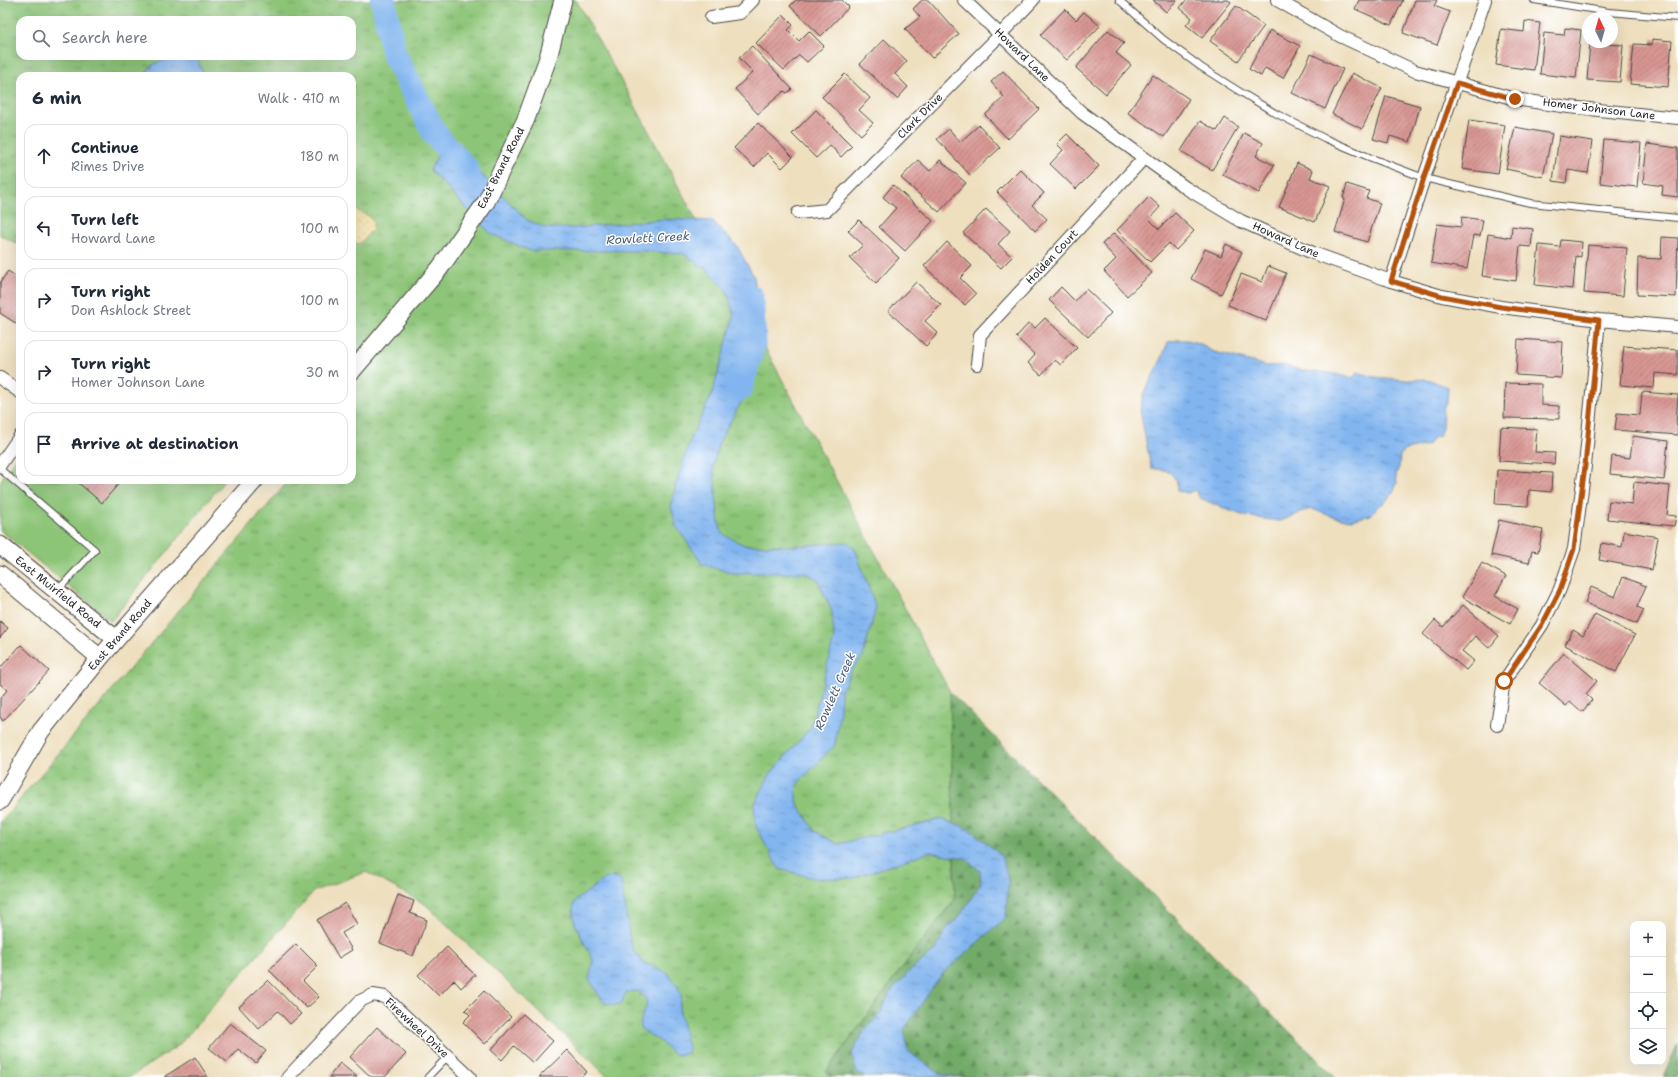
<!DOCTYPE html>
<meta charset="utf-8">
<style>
body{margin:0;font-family:"Shantell Sans",sans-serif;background:#f6f6f7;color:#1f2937}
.controls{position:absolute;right:12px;bottom:12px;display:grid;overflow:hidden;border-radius:8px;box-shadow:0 4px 16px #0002}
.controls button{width:36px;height:36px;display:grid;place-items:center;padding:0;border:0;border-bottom:1px solid #e0e1e3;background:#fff;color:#1f2937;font:20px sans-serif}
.compass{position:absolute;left:1582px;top:12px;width:36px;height:36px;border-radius:50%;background:#fff;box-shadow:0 4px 16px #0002;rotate:355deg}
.stop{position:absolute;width:12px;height:12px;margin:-9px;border:3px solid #b45309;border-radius:50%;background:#fff}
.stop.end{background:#b45309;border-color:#fff;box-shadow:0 1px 4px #0008}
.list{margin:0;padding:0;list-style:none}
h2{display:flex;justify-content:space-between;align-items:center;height:52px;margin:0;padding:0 16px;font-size:17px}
h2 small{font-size:13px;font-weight:400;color:#747a83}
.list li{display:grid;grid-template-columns:26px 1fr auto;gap:12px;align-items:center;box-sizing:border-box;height:64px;margin:0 8px 8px;padding:0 8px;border:1px solid #e0e1e3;border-radius:12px}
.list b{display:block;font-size:15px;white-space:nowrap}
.list p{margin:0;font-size:13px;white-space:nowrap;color:#747a83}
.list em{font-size:13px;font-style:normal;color:#747a83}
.icon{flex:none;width:22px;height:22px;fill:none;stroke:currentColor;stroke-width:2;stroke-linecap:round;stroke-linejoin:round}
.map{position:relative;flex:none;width:1678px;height:1077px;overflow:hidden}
.search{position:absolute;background:#fff;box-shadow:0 4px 16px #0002;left:16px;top:16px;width:340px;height:44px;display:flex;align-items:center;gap:10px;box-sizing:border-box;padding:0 14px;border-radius:12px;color:#747a83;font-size:15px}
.panel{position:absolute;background:#fff;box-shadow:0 4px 16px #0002;left:16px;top:72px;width:340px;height:412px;border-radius:12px}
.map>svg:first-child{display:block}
.grass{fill:url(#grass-tufts);stroke:#5c7852;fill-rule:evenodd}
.forest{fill:url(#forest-firs);stroke:#4e6a4a}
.sand{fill:url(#sand-dots);stroke:#8c8264}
.park{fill:#8dc578;stroke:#5c7852}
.water{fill:url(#water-ripples);stroke:#56708d}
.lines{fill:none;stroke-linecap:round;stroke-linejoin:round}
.river{stroke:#82b5ef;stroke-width:25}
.building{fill:url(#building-hatch)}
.lane-casing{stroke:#484641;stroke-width:8}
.street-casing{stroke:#484641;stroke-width:14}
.secondary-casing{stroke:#484641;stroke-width:19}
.lane{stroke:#fff;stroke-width:6}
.street{stroke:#fff;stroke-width:12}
.secondary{stroke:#fff;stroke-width:17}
.route{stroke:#b45309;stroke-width:5}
.labels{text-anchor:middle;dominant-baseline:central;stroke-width:3;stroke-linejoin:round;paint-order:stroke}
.street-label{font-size:11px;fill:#2b2b2b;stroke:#fff}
.water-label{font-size:12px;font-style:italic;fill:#495b70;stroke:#fff}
</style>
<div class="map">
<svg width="1678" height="1077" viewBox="0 0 1678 1077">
<defs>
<pattern id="grass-tufts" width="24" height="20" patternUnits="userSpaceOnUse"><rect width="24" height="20" fill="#8dc578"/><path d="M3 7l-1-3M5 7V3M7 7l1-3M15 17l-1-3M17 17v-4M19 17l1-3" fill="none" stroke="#73a063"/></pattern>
<pattern id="forest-firs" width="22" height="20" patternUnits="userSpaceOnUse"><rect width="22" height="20" fill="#72aa68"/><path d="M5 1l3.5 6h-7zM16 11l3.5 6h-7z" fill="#5e8b56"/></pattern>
<pattern id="sand-dots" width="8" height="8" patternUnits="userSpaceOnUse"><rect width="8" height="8" fill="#eeda9e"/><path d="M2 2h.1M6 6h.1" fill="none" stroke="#cb8" stroke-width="1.8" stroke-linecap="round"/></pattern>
<pattern id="water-ripples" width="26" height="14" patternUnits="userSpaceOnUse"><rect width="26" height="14" fill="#82b5ef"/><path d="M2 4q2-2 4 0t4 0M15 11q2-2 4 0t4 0" fill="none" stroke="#6b93c2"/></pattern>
<pattern id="building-hatch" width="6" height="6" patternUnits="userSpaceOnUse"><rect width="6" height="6" fill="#d89693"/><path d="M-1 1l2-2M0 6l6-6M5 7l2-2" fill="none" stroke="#af7b78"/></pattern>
</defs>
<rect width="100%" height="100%" fill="#fff"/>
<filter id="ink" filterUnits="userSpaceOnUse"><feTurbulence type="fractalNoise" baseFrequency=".025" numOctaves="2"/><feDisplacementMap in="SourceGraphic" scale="8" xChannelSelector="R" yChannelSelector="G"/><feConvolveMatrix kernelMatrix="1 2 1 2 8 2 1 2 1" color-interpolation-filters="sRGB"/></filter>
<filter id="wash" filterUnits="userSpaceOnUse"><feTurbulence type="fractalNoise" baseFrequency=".012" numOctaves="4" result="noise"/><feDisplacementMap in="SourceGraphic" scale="16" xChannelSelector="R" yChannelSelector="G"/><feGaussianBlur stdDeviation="0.9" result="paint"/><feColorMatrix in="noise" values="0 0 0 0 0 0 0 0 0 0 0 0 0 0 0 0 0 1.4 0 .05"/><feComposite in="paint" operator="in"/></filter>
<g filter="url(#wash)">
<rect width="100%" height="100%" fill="#eedfbe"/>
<path class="grass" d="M0,0H576L633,102L950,692L955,899L915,950L826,1072L830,1077H608L425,904L366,872L314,891L179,1045L130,1077H0V823L289,480H352V76H20V245L0,235ZM20,20H352V56H20Z"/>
<path class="forest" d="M950,692L1335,1077H830L826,1072L915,950L955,899Z
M1678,1043V1077H1663Z"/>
<path class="sand" d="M352,207C358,210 363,215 370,216L373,222V229C367,234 365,240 359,244L353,242L352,240Z"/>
<path class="park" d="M20,452V480H225L111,621L0,530V482Z"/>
<path class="water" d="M170,56H196L204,76H144L151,66Z
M446,139L527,220L546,228H576L665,219L713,221L737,246L754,277L758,305L743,399L719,442L713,467L719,523L723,534L744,545L795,546L847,542L855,549L876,608L863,656L851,671L841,692L840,711L835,745L797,784L796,801L815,831L838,844L941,819L969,829L1001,855L1008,879L1006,917L942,974L904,1029L908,1051L939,1074L959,1077H865L856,1071L852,1054L864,1031L881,1013L889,994L910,971L936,950L946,929L960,916L981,883L980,871L965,858L929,852L854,878L817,879L779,869L756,827L754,805L770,774L811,727L834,638L832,612L818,580L807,573H734L703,565L676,526L671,506L676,484L691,437L712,394L734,316L727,291L709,271L684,254L639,251H531L491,234L430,170Z
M1177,340H1187L1201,344L1211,351L1267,366L1284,365L1304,371L1325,372L1351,378L1355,376L1357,372L1375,377L1407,380L1427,379L1448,387L1447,402L1443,409L1442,428L1439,436L1433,438L1428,445L1406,450L1400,455L1399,467L1396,474L1397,483L1393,493L1384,503L1378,506L1371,515L1351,520L1331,516L1312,509L1303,511L1294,516L1279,521L1265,519L1245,516L1225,509L1200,498L1195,490L1188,493L1177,491V481L1169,471L1151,468L1140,410L1144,393L1162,358L1168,342Z
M614,876L621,880L630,940L634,952L644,963L668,973L678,987L682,996L679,1008L688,1048L687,1053C683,1054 679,1056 675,1054C669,1052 664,1044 658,1040C653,1037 643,1033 641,1027C638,1015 653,1006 643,995C638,989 633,991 626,993L621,1004L614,1005L603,1002L589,979L593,960L575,924L573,909L575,901L604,879Z"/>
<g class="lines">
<path class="river" d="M383,0L394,54L435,134L467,170
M740,389L754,341L751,297"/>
</g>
<g id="blocks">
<path class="building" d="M796,0H842L849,7L821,36L790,6Z
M922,0H928L959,34L932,58L905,29L920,17L913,9Z
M1153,0H1177L1166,12Z
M1186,0H1228L1231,2L1202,38L1186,25L1192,18L1180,8Z
M1359,0H1403L1391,25L1355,9Z
M1415,0H1437L1434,6L1450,12L1437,45L1403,33Z
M1236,6L1264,26L1238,61L1210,41Z
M1065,9L1076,20L1084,12L1100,26L1067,60L1040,35Z
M783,15L793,25L788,30L799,41L809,31L824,46L807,62L799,55L784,70L756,43Z
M1525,21L1540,23L1534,70L1496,65L1501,29L1524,32Z
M1565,28L1581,30L1576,78L1540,74L1544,33L1564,35Z
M1108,30L1124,43L1116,53L1131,65L1106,94L1076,68Z
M1270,30L1300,46L1283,78L1265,68L1261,76L1249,69Z
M884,39L907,61L895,74L908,87L897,99L860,64Z
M1652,39L1672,41L1668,87L1630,84L1634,44L1652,45Z
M1590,42H1606L1605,44L1623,45L1620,82L1587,80Z
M752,46L792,89L787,93L784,91L758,114L735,89L753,72L739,58Z
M1311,54L1343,69L1325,109L1292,93Z
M1003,71L1039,109L1008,139L985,115L1004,97L991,82Z
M1352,73L1382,88L1362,129L1332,114Z
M845,74L870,98L859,110L873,123L861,135L822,97Z
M1153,75L1189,99L1164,137L1128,113Z
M1386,96L1420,106L1410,142L1390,136L1388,143L1373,139Z
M816,110L852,146L841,157L830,145L816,158L792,134Z
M1225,118L1238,127L1212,170L1181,151L1200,121L1217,131Z
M1469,120L1505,125L1498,174L1462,169Z
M758,123L793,157L782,168L767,153L754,167L734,148Z
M979,125L1000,148L970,175L937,139L949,129L960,142Z
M1515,127L1552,134L1543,177L1506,169Z
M1244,133L1263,143L1256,156L1274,165L1259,193L1223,175Z
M1067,134L1099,166L1076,189L1050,164L1063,150L1057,144Z
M1559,136L1593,141L1588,173L1568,170L1566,183L1553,181Z
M1604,140L1641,143L1637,187L1600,183Z
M1647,144L1678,148V197L1662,195L1663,186L1643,183Z
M918,160L930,171L940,160L966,183L939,212L901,178Z
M1297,163L1313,170L1310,178L1330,186L1315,222L1279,207Z
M1020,169L1044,193L1032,205L1047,219L1035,231L997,192Z
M1347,184L1369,191L1366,198L1380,203L1367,242L1335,232L1345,199L1343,198Z
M893,185L933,221L905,251L879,227L896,208L883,197Z
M1149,197L1160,207L1149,219L1159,229L1175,213L1194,231L1176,250L1169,243L1150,262L1117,230Z
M986,209L1010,231L998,244L1012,257L1001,268L963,233Z
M1462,217L1483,220L1480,236L1473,235L1467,269L1431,263L1437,224L1461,227Z
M859,220L899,258L876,283L850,258L863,245L848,231Z
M1512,226L1533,229L1531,247L1520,246L1516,281L1482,276L1488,234L1511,238Z
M1114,233L1152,273L1127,296L1104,271L1116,259L1102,244Z
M1662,237L1678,238L1676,297L1637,295L1638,258L1661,259Z
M1561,240L1582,242L1581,257L1576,256L1573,289L1535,285L1539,245L1560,247Z
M947,242L972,266L960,278L976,294L965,305L924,266Z
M1226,244L1242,252L1221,294L1191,279L1205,249L1221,256Z
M1588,245L1627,248L1623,296L1584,293Z
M1268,266L1286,273L1266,321L1228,305L1241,274L1262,282Z
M8,271L20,279V326L0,313V283Z
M916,282L941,305L925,321L938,333L926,346L888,311Z
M1061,287L1075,301L1086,289L1111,313L1088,337L1049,300Z
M1045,318L1077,348L1061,365L1055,360L1041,375L1028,363L1035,355L1016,337L1029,323L1035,328Z
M1518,339L1563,342L1561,378L1516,375Z
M1624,346L1678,350V375L1655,373L1654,388L1620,385Z
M1505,383L1541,384V405L1559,406V419L1504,418Z
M1642,392L1678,395L1676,425H1678V435L1615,430L1617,413L1640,415Z
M1501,427L1537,429L1535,452L1555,453L1554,464L1499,461Z
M1633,436L1668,441L1664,480L1610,474L1612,456L1630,458Z
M1497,470L1552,473L1551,492L1529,490L1528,506L1495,504Z
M75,480H120L121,481L102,503Z
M1634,482L1670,486L1667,515L1676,516L1674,526L1607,519L1609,501L1632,504Z
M1499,520L1543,530L1538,552L1532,551L1529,563L1491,555Z
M1624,531L1658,537L1652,570L1599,560L1602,543L1622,547Z
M1482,563L1506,576L1495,596L1518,609L1510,624L1462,597Z
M1623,577L1646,586L1637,607L1644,610L1637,624L1585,603L1591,587L1615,597Z
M1463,605L1499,636L1489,648L1475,636L1462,651L1474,661L1466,670L1423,634L1435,620L1443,627Z
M1595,614L1635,635L1616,672L1565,645L1573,630L1583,636Z
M0,621L8,628L0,638Z
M21,645L49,671L3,721L0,717V699L7,690L0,684V668Z
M1564,653L1597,681L1586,694L1592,700L1582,712L1570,701L1566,706L1539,683Z
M398,895L414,901L410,913L427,920L413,956L380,943Z
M345,903L357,924L342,933L352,950L339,958L317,920Z
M296,944L318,966L303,981L319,997L307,1008L269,970Z
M447,947L475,975L461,988L454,980L439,996L418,975Z
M268,980L301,1014L290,1024L278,1011L259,1029L239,1007Z
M484,991L511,1017L485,1044L463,1022L470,1015L465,1010Z
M523,1014L553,1041L533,1063L514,1046L502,1060L491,1050Z
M230,1023L266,1051L256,1063L238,1049L227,1062L209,1048Z
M377,1027L406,1054L385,1077H371L350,1057Z
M567,1050L587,1072L581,1077H539Z
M195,1057L208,1077H164Z
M340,1063L357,1077H329Z"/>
</g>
</g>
<g filter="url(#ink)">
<use href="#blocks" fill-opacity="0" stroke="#484641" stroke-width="1"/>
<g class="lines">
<g class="lane-casing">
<path id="lane" d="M1119,0L1163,39L1201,67L1234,88L1275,113L1324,138L1369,157L1424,178L1530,203L1678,218
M1534,0L1609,12L1678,18
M0,469L95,550L58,590
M428,1077L448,1056"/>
</g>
<g class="street-casing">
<path id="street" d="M964,0L1082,113L1186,188L1241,221L1313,253L1391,281L1442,296L1501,307L1599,320L1678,327
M1277,0L1340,36L1415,71L1515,99L1569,107L1678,118
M711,17L740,13L753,0
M798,213L827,210L1000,35L1033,0
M1391,281L1424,178L1485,0
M977,364L980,335L1144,158
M0,378L20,392
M0,465L20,436
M1497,725L1504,681L1542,625L1560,589L1574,549L1585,466L1599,320
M288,1077L360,1001L373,995L385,997L470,1077"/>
</g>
<g class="secondary-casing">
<path id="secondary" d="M352,371L440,268L486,202L526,119L548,58L563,0
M0,545L116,639
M0,574L100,658
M0,801L41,731L100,658L255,480"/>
</g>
<use href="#lane" class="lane"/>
<use href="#street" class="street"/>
<use href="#secondary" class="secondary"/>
</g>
</g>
<g class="lines" filter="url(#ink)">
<path class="route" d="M1504,681L1542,625L1560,590L1574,549L1585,466L1599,320L1501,307L1442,296L1391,281L1424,178L1457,83L1515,99"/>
</g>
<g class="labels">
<g class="street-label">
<text transform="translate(1022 55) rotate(44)">Howard Lane</text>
<text transform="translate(1599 109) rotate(7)">Homer Johnson Lane</text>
<text transform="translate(920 116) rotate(-45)">Clark Drive</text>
<text transform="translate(501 168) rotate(-63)">East Brand Road</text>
<text transform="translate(1286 240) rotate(24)">Howard Lane</text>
<text transform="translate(1052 257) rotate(-47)">Holden Court</text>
<text transform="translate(58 592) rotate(39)">East Muirfield Road</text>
<text transform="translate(120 635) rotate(-49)">East Brand Road</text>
<text transform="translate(417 1028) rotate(43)">Firewheel Drive</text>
</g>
<g class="water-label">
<text transform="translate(648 238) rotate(-3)">Rowlett Creek</text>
<text transform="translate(835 691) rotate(-66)">Rowlett Creek</text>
</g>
</g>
</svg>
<div class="controls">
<button>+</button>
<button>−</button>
<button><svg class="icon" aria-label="locate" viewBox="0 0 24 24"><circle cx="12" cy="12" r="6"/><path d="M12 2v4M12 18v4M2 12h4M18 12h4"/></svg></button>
<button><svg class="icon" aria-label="layers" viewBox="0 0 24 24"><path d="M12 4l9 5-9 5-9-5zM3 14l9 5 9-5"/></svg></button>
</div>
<svg class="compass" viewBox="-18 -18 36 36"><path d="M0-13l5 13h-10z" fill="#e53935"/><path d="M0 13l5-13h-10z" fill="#747a83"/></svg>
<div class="stop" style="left:1504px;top:681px"></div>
<div class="stop end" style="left:1515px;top:99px"></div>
<div class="search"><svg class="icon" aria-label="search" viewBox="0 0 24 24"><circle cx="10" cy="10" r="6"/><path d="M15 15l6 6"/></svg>Search here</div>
<section class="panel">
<h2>6 min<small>Walk · 410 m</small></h2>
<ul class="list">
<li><svg class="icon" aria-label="ahead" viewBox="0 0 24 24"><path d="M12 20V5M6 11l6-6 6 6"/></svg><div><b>Continue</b><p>Rimes Drive</p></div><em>180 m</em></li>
<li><svg class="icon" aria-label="left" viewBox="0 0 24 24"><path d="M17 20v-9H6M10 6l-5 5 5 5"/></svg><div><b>Turn left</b><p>Howard Lane</p></div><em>100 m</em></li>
<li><svg class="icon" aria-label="right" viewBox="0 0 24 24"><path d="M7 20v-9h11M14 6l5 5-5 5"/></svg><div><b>Turn right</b><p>Don Ashlock Street</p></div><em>100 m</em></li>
<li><svg class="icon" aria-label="right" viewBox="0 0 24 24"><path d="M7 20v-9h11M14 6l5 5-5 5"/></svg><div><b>Turn right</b><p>Homer Johnson Lane</p></div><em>30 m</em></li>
<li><svg class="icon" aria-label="arrive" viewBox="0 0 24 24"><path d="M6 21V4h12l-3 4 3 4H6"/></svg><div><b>Arrive at destination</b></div></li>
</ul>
</section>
</div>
